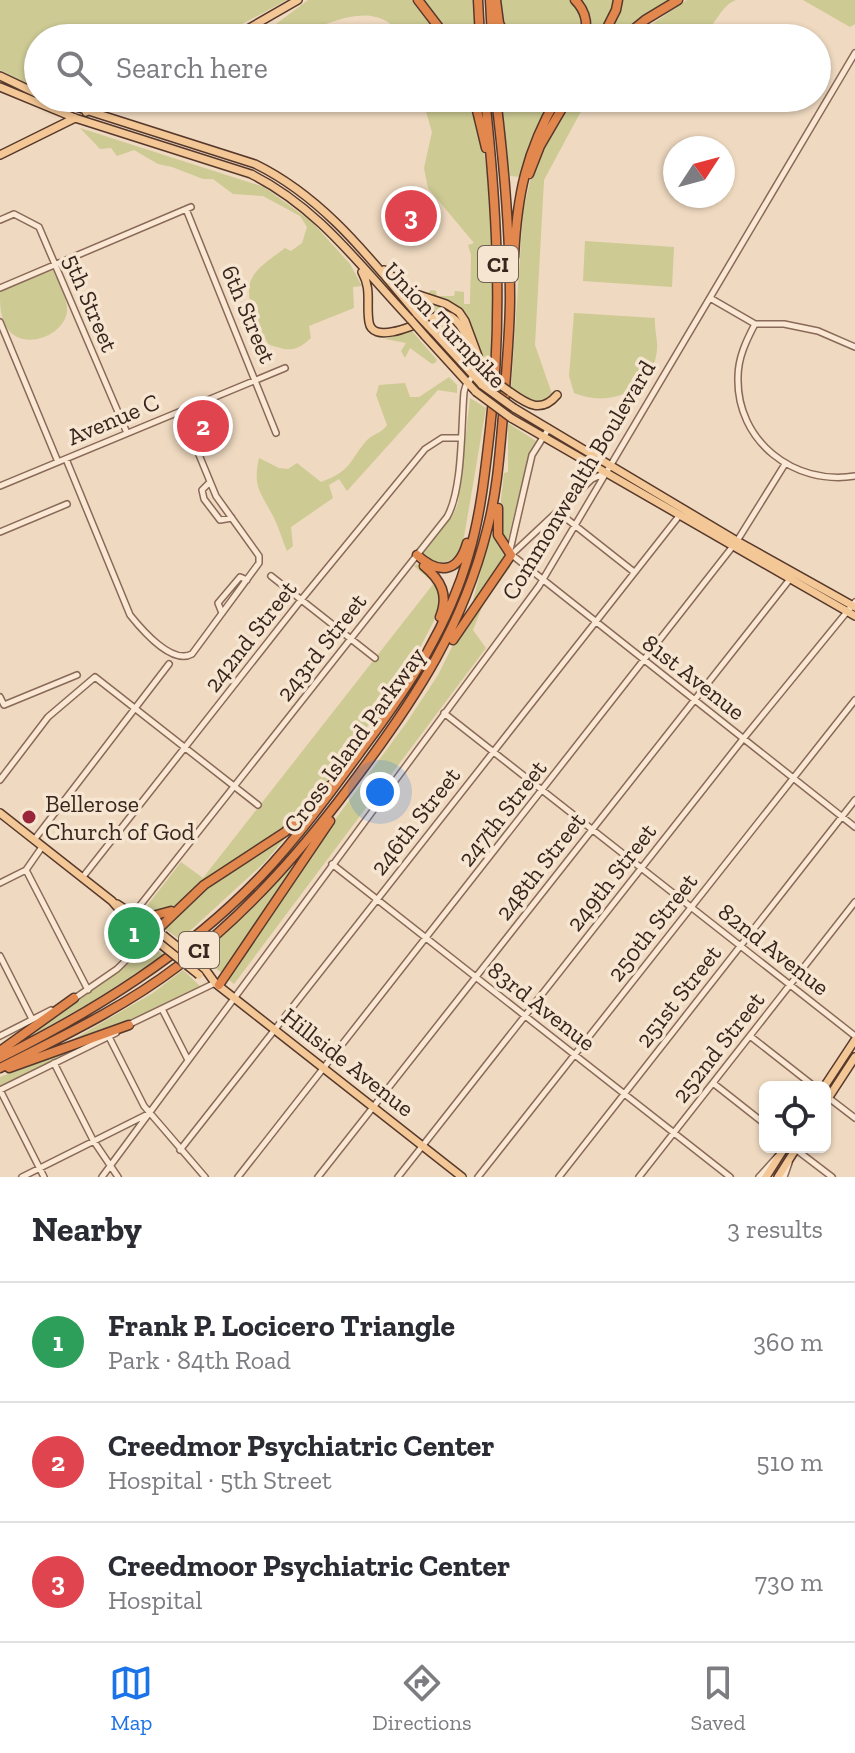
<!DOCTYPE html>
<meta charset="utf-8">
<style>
body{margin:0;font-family:"Zilla Slab",serif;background:#f7f7f7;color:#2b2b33}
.controls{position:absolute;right:24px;bottom:24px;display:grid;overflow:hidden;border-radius:12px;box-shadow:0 2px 6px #0004}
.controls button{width:72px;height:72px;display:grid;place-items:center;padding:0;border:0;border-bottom:2px solid #e1e1e2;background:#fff;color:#2b2b33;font:40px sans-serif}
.compass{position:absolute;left:663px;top:136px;width:72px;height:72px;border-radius:50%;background:#fff;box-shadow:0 2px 6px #0004;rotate:54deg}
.you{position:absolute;left:380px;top:792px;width:28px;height:28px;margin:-20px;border:6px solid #fff;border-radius:50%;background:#1a73e8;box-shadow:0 0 0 12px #1a73e833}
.badge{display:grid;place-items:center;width:52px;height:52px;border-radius:50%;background:#1a73e8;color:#fff;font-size:26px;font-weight:700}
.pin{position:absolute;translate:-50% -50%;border:4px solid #fff;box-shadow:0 2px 8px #0006}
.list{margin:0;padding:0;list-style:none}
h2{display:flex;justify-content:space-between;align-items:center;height:104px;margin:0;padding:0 32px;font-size:34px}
h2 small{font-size:26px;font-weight:400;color:#7c7c81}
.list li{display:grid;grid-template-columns:52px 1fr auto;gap:24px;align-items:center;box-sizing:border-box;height:120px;padding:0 32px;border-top:2px solid #e1e1e2}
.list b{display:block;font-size:30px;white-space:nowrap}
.list p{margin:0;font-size:26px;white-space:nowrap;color:#7c7c81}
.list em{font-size:26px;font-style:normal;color:#7c7c81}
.icon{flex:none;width:44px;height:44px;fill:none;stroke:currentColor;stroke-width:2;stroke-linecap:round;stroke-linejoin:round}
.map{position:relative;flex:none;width:855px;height:1177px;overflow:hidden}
.search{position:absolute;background:#fff;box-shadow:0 2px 6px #0004;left:24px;right:24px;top:24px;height:88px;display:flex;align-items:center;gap:20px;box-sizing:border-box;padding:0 28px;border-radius:44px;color:#7c7c81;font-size:30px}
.sheet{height:464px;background:#fff}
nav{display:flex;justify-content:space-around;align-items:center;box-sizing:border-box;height:112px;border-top:2px solid #e1e1e2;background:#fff;font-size:22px;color:#7c7c81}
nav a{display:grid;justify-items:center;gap:4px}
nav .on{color:#1a73e8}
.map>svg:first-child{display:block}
.green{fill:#cdca94}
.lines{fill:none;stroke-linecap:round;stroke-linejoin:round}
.minor-casing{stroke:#896958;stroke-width:8}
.major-casing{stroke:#56392c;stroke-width:10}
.highway-casing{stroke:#56392c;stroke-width:11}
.minor{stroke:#fae8d4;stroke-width:5}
.major{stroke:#f4c797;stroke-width:7}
.highway{stroke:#e2874e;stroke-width:8}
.major-bridge-casing{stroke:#56392c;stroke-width:10;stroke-linecap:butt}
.major-bridge{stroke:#f4c797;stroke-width:7}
.poi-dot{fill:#99263b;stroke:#f6e5d0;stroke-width:3}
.labels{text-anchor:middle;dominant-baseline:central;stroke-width:7;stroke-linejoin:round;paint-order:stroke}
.shield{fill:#f6e5d0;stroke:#715f53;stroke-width:2}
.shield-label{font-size:22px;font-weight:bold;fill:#38251d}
.street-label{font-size:24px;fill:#38251d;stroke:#f6e5d0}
.poi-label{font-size:24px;fill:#38251d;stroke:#f6e5d0;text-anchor:start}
</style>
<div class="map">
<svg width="855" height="1177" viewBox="0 0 855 1177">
<rect width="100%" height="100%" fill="#efd9c0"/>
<path class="green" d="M0,0H287L216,38H38V89L0,70Z
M308,0H413L444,38H403C379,0 339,19 306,32L305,38H284L272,27Z
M422,0H474L476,38H452Z
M499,0H571L584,20L583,38H510L500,17Z
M582,0H615L607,24L598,38H589C595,24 589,12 582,0Z
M624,0H674L620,38H610Z
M687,0H736C720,6 718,23 704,32C687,44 653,38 632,38Z
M803,0H855V24L850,27Z
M422,98H471C498,183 495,286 490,374L484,369L467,318L427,294L431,290L436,291L437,296H454L455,291L464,292V304H470L471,255L468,245L474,243L428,188L424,168L432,132Z
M501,98H555L541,120L520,177L510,176Z
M576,98H594L580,113L544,180L535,345L552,394L550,399L539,403L511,389L523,212L531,177L543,150L555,126Z
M80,128L264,187L312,222L350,264L362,286L353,287L354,308L309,326L311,338C295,353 287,351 268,344C259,327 242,297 252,278C258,266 275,256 285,248L291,251L302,243L307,227L300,216L263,196L233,194L213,179H203L172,167L158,164L134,150L117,156L111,148L100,149Z
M585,241L674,247L672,287L583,281Z
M53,270C58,282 68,298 67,312C63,337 22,351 7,328C0,316 0,305 0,291Z
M403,291C419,299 449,303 459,318C449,310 441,312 430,316L426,312L422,313Z
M574,313L655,318C654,329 658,339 657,350C653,391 609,408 574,393L569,376Z
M440,317C463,317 465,348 474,364L470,367L435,328L438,325L434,320Z
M411,330L437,360L435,363L432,364L410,348L405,358L401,351L406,343L385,339Z
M449,377L457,385V393L438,390L347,491L339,479L329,485L333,498L291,527L293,546L287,551C282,539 278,525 272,514C259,490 253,486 259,458L279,468L288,469L297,463L321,482C353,470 348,462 367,440C373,434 382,433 387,425L376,395L379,385L405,383L410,397H419Z
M470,398L486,408L464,537C456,561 446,570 422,556V553L453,515L458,503Z
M508,423L536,441L530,450L507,543L498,526L504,473L508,472Z
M491,533H495L497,544L507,556L476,600H473Z
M417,564L432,576L442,594L438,613L411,665L318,796L283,831L205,882L172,908L148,915L143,911L181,862L203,878L434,583L414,566Z
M506,564L511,566L485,600L473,630L486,648L234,984L228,979L320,840L407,722L438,675L460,631Z
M288,835L264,863L180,940L163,927L195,897Z
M297,861L223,974L199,955L260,901Z
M148,944L164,955L93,1001L17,1044L117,973Z
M183,970L200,986L104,1033L48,1054L153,993Z
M75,1048L76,1049L0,1087V1077Z"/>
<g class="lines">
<g class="minor-casing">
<path id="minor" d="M186,209L276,433
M0,220L14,214L39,227L127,433
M0,288L191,207
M710,298L755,324H784L818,331L855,347
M0,322L58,462
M755,324C746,341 738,358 738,377C736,441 794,486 855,476
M66,459L130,615C142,630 172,665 192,654L259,563V556L216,496L181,411
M210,482L202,490L204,499L220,520L232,518
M0,486L285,368
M558,512L634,572
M0,532L67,504
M510,550L532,455L549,428
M511,555L592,479L603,474
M512,555L855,827
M271,576L375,658
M222,613L218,603L240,577L247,580
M0,697L4,705L77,675
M444,713L855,1036
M0,780L48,717L95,677L258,805
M34,840L169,664
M332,864L730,1177
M26,870L88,990
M82,878L301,600L425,449L442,438H460
M0,883L26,870L42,847
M134,913L447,517C463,489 461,426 464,392L466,385L473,376
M123,914L118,919L135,953
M0,956L32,1019
M75,998L117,969L157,930
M162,1009L188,1060
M128,1025L215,983
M0,1036L51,1010
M750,1036L815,1087
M109,1037L144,1106L205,1177
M54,1063L93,1140L118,1177
M713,1083L765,1124
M825,1095L855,1118
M794,1148L832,1177
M180,1150L679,516
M22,1177L148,1114
M44,1177L0,1090L116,1033
M102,1177L539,586L855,53
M238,1177L737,541L785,464
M318,1177L790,579
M398,1177L743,739L855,602
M478,1177L855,700
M559,1177L855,800
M639,1177L855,902
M759,1177L777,1157
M784,1177L789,1163"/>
</g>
<g class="major-casing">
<path id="major" d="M232,38L298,0
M0,76L38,94
M0,87L75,118L251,174C319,208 360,266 411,320
M48,98L255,164C323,197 369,257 417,314
M86,112L112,98
M0,155L75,118
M384,270L413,293L446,304L459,312L465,321L478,356
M362,272C372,290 366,303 369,322C373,348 427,319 442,314C466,315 471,359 488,376
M432,330L482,385
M425,336L476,392
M510,392C527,404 541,414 557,395
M514,408L737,541L855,607
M511,418L855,616
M0,813L112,901L123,914L158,942
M117,904L160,932
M205,969L215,983L462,1177
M824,1087L855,1040
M825,1103L855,1057
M766,1177L785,1147
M778,1177L797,1147"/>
</g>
<g class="highway-casing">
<path id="highway" d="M418,0L447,38
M478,0L480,38
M490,0L492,38
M496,0L499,23L506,38
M575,0C586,11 588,23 585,38
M602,38L616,10L618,0
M623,38L645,20L678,0
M474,98L486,148
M529,174L540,146L568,98
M514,257C517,195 526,152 557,98
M417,555C438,574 458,574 467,543
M424,566C441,580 449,595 440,617
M453,640L511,555L498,535V508
M133,913L149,917L171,911
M157,930L204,885L285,832L331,785
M219,985L330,821
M0,1051L74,998
M0,1058C96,1010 186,954 261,876C300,835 333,789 366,744C410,685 449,625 469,554C481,513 485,472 490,429C503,318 497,209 485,98
M0,1068C61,1037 123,1008 178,966C249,912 306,846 359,774C417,696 463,626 487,530C498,489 500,447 504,405C506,369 510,333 510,297C510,230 504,164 496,98
M9,1068L129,1025"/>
</g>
<use href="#minor" class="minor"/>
<use href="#major" class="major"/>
<use href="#highway" class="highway"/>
<g class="major-bridge-casing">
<path id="major-bridge" d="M417,314L432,330
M411,320L425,336
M488,376L510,392
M482,385L514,408
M476,392L511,418
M163,935L205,969
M158,942L199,975"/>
</g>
<use href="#major-bridge" class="major-bridge"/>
</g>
<circle class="poi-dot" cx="29" cy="817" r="8"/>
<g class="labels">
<g class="shield">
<rect x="478" y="246" width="40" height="36" rx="6"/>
<rect x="179" y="932" width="40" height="36" rx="6"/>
</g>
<g class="shield-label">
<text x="498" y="264">CI</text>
<text x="199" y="950">CI</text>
</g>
<g class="street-label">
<text transform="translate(91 303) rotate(67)">5th Street</text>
<text transform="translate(249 314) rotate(67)">6th Street</text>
<text transform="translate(445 325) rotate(46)">Union Turnpike</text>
<text transform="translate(113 419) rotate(-23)">Avenue C</text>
<text transform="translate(578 480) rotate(-59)">Commonwealth Boulevard</text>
<text transform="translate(250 636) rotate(-52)">242nd Street</text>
<text transform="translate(321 647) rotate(-52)">243rd Street</text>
<text transform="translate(694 677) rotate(38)">81st Avenue</text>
<text transform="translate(354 740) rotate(-54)">Cross Island Parkway</text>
<text transform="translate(502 813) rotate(-52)">247th Street</text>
<text transform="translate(415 821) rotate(-52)">246th Street</text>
<text transform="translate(540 866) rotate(-52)">248th Street</text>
<text transform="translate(611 877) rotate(-52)">249th Street</text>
<text transform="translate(652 927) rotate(-52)">250th Street</text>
<text transform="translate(774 949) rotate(38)">82nd Avenue</text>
<text transform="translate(678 996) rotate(-52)">251st Street</text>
<text transform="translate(542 1006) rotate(38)">83rd Avenue</text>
<text transform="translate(718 1047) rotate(-52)">252nd Street</text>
<text transform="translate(348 1062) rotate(38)">Hillside Avenue</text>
</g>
<g class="poi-label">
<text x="45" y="803">Bellerose<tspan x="45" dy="28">Church of God</tspan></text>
</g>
</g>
</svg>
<div class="controls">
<button><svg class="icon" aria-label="locate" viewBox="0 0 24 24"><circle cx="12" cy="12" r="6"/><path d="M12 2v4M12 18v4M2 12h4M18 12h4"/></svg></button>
</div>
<svg class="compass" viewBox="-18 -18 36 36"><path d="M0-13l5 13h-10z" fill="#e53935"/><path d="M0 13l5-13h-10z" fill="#7c7c81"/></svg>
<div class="you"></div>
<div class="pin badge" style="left:134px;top:933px;background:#2e9e5b">1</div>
<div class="pin badge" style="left:203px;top:426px;background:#e0444e">2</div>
<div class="pin badge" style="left:411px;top:216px;background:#e0444e">3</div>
<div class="search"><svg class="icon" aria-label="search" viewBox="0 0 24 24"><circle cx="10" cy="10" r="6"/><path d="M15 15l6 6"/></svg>Search here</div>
</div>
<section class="sheet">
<h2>Nearby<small>3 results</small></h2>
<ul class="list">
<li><span class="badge" style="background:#2e9e5b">1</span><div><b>Frank P. Locicero Triangle</b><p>Park · 84th Road</p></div><em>360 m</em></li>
<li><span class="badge" style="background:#e0444e">2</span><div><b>Creedmor Psychiatric Center</b><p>Hospital · 5th Street</p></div><em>510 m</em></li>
<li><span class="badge" style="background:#e0444e">3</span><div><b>Creedmoor Psychiatric Center</b><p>Hospital</p></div><em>730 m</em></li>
</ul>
</section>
<nav>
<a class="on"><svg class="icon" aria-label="map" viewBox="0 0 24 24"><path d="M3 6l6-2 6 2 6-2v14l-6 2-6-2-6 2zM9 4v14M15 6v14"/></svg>Map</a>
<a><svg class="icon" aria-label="directions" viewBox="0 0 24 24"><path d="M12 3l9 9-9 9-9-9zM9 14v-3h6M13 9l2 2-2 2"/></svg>Directions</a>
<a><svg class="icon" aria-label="saved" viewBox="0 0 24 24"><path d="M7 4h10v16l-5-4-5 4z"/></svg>Saved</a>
</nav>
